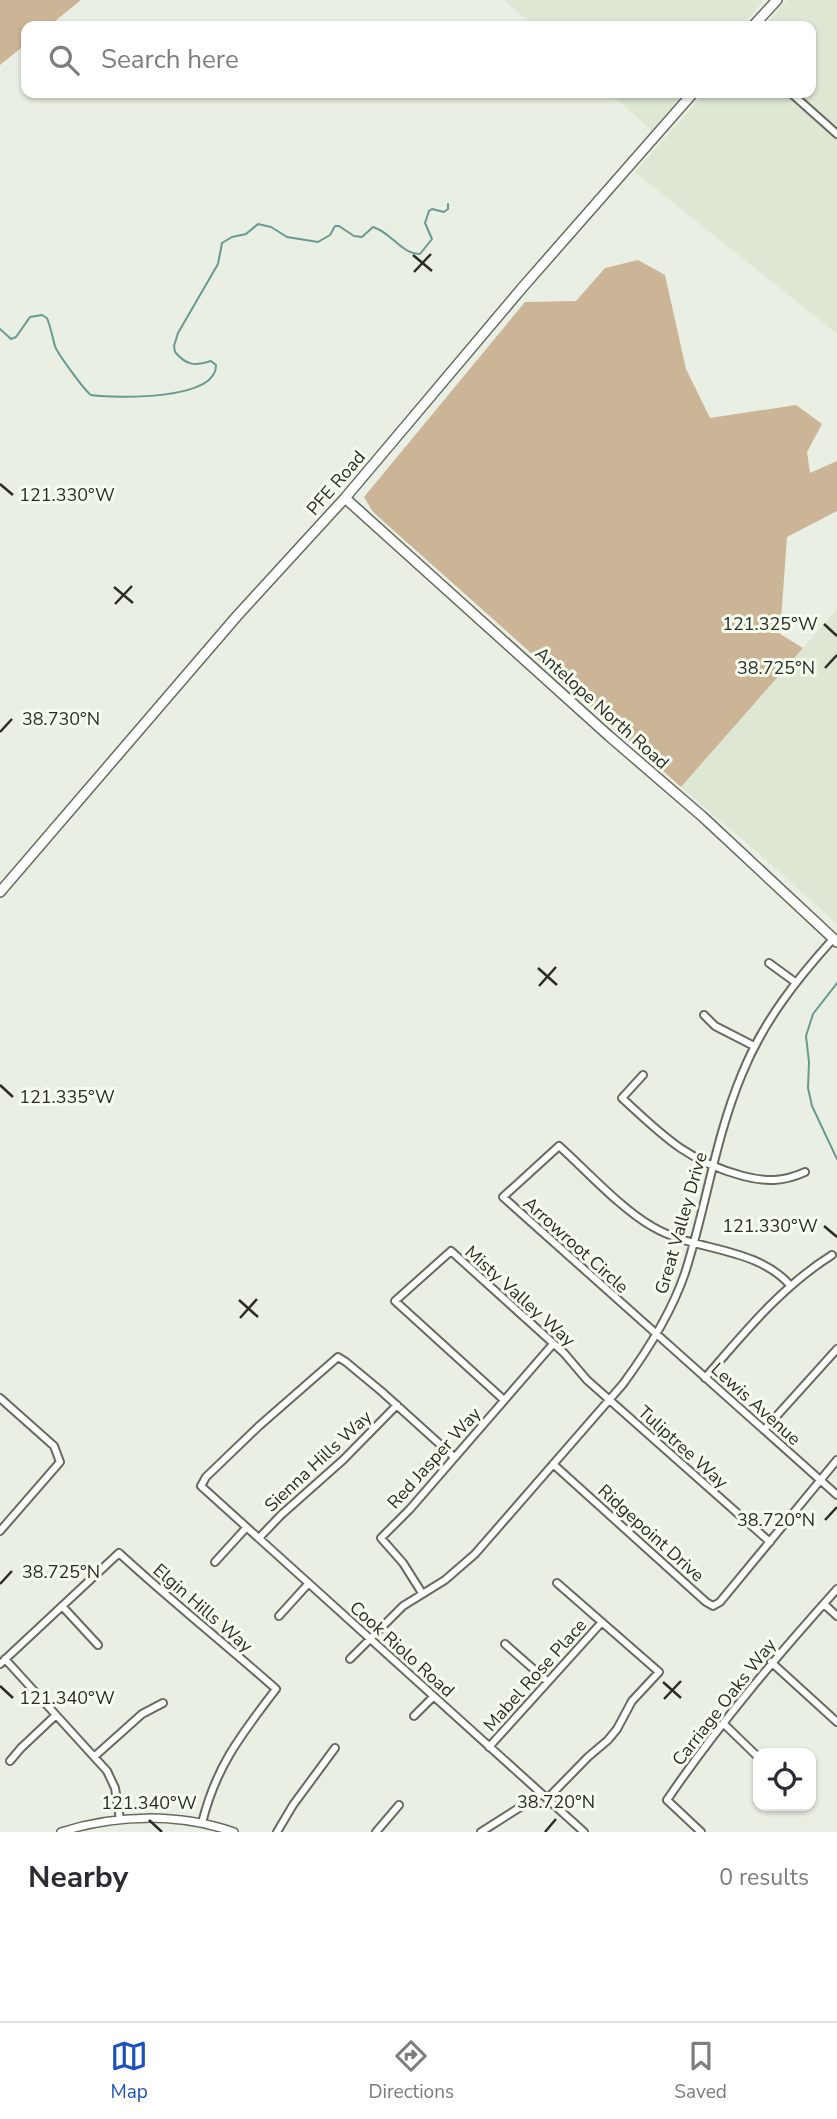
<!DOCTYPE html>
<meta charset="utf-8">
<style>
body{margin:0;font-family:"Nunito Sans",sans-serif;background:#f7f7f7;color:#2b2b33}
.controls{position:absolute;right:21px;bottom:21px;display:grid;overflow:hidden;border-radius:14px;box-shadow:0 2px 5px #0004}
.controls button{width:63px;height:63px;display:grid;place-items:center;padding:0;border:0;border-bottom:2px solid #e1e1e2;background:#fff;color:#2b2b33;font:35px sans-serif}
.list{margin:0;padding:0;list-style:none}
h2{display:flex;justify-content:space-between;align-items:center;height:91px;margin:0;padding:0 28px;font-size:30px}
h2 small{font-size:23px;font-weight:400;color:#7c7c81}
.icon{flex:none;width:38px;height:38px;fill:none;stroke:currentColor;stroke-width:2;stroke-linecap:round;stroke-linejoin:round}
.map{position:relative;flex:none;width:837px;height:1832px;overflow:hidden}
.search{position:absolute;background:#fff;box-shadow:0 2px 5px #0004;left:21px;right:21px;top:21px;height:77px;display:flex;align-items:center;gap:18px;box-sizing:border-box;padding:0 24px;border-radius:14px;color:#7c7c81;font-size:26px}
.sheet{height:189px;background:#fff}
nav{display:flex;justify-content:space-around;align-items:center;box-sizing:border-box;height:98px;border-top:2px solid #e1e1e2;background:#fff;font-size:19px;color:#7c7c81}
nav a{display:grid;justify-items:center;gap:4px}
nav .on{color:#1c50bd}
.map>svg:first-child{display:block}
.built{fill:#dde7d3}
.green{fill:#ccb596}
.lines{fill:none;stroke-linecap:round;stroke-linejoin:round}
.stream{stroke:#689a92;stroke-width:2}
.minor-casing{stroke:#656b5f;stroke-width:10}
.tertiary-casing{stroke:#656b5f;stroke-width:10}
.secondary-casing{stroke:#656b5f;stroke-width:12}
.minor{stroke:#fff;stroke-width:6}
.tertiary{stroke:#fff;stroke-width:7}
.secondary{stroke:#fff;stroke-width:9}
.ticks{fill:none;stroke:#292c27;stroke-width:2.5}
.labels{text-anchor:middle;dominant-baseline:central;stroke-width:6;stroke-linejoin:round;paint-order:stroke}
.street-label{font-size:18px;fill:#292c27;stroke:#f6fdef}
.ticks-label{font-size:18px;text-anchor:middle;fill:#292c27;stroke:#f6fdef;stroke-width:6;stroke-linejoin:round;paint-order:stroke}
</style>
<div class="map">
<svg width="837" height="1832" viewBox="0 0 837 1832">
<rect width="100%" height="100%" fill="#e9efe2"/>
<path class="built" d="M504,0H764L742,26H534Z
M787,0H837V334L635,172L705,93H811V26H764Z
M609,93H684L652,130Z
M837,609V924L763,857L681,787Z"/>
<path class="green" d="M0,0H81L49,26H26V44L0,65Z
M638,260L665,275L686,369L710,418L796,405L822,424L807,452L810,473L837,461V511L787,537L780,634L803,648L681,787L373,512L364,497L525,302L576,301L605,268Z"/>
<g class="lines">
<path class="stream" d="M0,329L11,339L16,337L30,317L42,315L47,318C51,328 52,336 55,346C57,353 85,391 91,395C116,398 217,401 216,365L211,361C195,366 187,366 175,352L174,346L178,333L218,264L222,243L232,237L246,234L258,224L271,227L287,237L318,242L330,235L335,226H339L354,236L362,237L373,227C391,232 401,254 420,254L432,239L425,223L429,211L432,209L444,212L448,209V204
M837,983L813,1014L806,1036L809,1062L808,1088L812,1106L837,1159"/>
<g class="minor-casing">
<path id="minor" d="M791,93L837,134
M769,963L795,982
M704,1015L715,1026L754,1046
M643,1075L622,1098C663,1136 687,1161 743,1176C766,1182 783,1182 805,1172
M790,1285C755,1246 696,1252 653,1227C621,1209 587,1171 559,1146L503,1197L837,1495
M705,1378C744,1333 781,1287 832,1255
M0,1398L54,1446L60,1462L0,1531
M504,1400L395,1301L451,1251L564,1353L587,1380L770,1542
M764,1430L837,1349
M454,1457L381,1391L346,1362L338,1357L259,1426L206,1477L201,1486L584,1832
M553,1464L706,1602L713,1606L720,1602L837,1460
M259,1538L281,1515L343,1460L397,1405
M215,1562L246,1528
M422,1593L403,1563L381,1538L410,1509L553,1344
M824,1604L837,1616
M62,1606L98,1645
M279,1616L308,1584
M505,1644L547,1681
M5,1659L107,1771L115,1788L120,1819
M350,1659L403,1606L445,1580L475,1554L623,1384C648,1350 671,1314 685,1273C706,1208 715,1138 742,1074C763,1022 796,980 833,939
M771,1662L837,1722
M0,1664L119,1553C170,1600 224,1643 276,1689C241,1735 216,1766 202,1823
M414,1716L433,1697
M724,1724L758,1757
M489,1747L602,1622
M95,1756L142,1714L163,1703
M10,1761L21,1748L56,1715
M547,1799L588,1757L608,1740L617,1729L632,1701L659,1672L557,1583
M277,1832L293,1805L335,1748
M376,1832L399,1805
M481,1832L541,1794
M701,1832L667,1800C718,1725 777,1656 837,1589"/>
</g>
<g class="tertiary-casing">
<path id="tertiary" d="M61,1832C116,1814 178,1813 234,1832"/>
</g>
<g class="secondary-casing">
<path id="secondary" d="M753,26L777,0
M345,498L609,736L703,817L837,942
M0,892L237,616L345,498L522,288L693,93"/>
</g>
<use href="#minor" class="minor"/>
<use href="#tertiary" class="tertiary"/>
<use href="#secondary" class="secondary"/>
</g>
<path class="ticks" d="M413,255L432,271M414,272L431,254M0,484L13,495M114,587L133,603M115,604L132,586M824,624L837,636M825,668L837,655M0,732L12,719M538,968L557,985M539,986L556,967M0,1085L13,1097M824,1226L837,1237M239,1300L258,1317M240,1318L257,1299M825,1520L837,1507M0,1584L12,1571M663,1682L681,1698M0,1686L13,1698M664,1699L681,1681M149,1820L162,1832M545,1832L556,1819"/>
<g class="labels">
<g class="street-label">
<text transform="translate(336 483) rotate(-49)">PFE Road</text>
<text transform="translate(602 708) rotate(42)">Antelope North Road</text>
<text transform="translate(681 1223) rotate(-74)">Great Valley Drive</text>
<text transform="translate(576 1245) rotate(42)">Arrowroot Circle</text>
<text transform="translate(520 1296) rotate(42)">Misty Valley Way</text>
<text transform="translate(756 1404) rotate(42)">Lewis Avenue</text>
<text transform="translate(683 1447) rotate(42)">Tuliptree Way</text>
<text transform="translate(434 1458) rotate(-48)">Red Jasper Way</text>
<text transform="translate(318 1461) rotate(-43)">Sienna Hills Way</text>
<text transform="translate(651 1533) rotate(42)">Ridgepoint Drive</text>
<text transform="translate(203 1608) rotate(41)">Elgin Hills Way</text>
<text transform="translate(402 1649) rotate(42)">Cook Riolo Road</text>
<text transform="translate(535 1675) rotate(-48)">Mabel Rose Place</text>
<text transform="translate(724 1702) rotate(-52)">Carriage Oaks Way</text>
</g>
</g>
<g class="ticks-label">
<text x="67" y="501">121.330°W</text>
<text x="770" y="630">121.325°W</text>
<text x="776" y="674">38.725°N</text>
<text x="61" y="725">38.730°N</text>
<text x="67" y="1103">121.335°W</text>
<text x="770" y="1232">121.330°W</text>
<text x="776" y="1526">38.720°N</text>
<text x="61" y="1578">38.725°N</text>
<text x="67" y="1704">121.340°W</text>
<text x="556" y="1808">38.720°N</text>
<text x="149" y="1809">121.340°W</text>
</g>
</svg>
<div class="controls">
<button><svg class="icon" aria-label="locate" viewBox="0 0 24 24"><circle cx="12" cy="12" r="6"/><path d="M12 2v4M12 18v4M2 12h4M18 12h4"/></svg></button>
</div>
<div class="search"><svg class="icon" aria-label="search" viewBox="0 0 24 24"><circle cx="10" cy="10" r="6"/><path d="M15 15l6 6"/></svg>Search here</div>
</div>
<section class="sheet">
<h2>Nearby<small>0 results</small></h2>
<ul class="list">
</ul>
</section>
<nav>
<a class="on"><svg class="icon" aria-label="map" viewBox="0 0 24 24"><path d="M3 6l6-2 6 2 6-2v14l-6 2-6-2-6 2zM9 4v14M15 6v14"/></svg>Map</a>
<a><svg class="icon" aria-label="directions" viewBox="0 0 24 24"><path d="M12 3l9 9-9 9-9-9zM9 14v-3h6M13 9l2 2-2 2"/></svg>Directions</a>
<a><svg class="icon" aria-label="saved" viewBox="0 0 24 24"><path d="M7 4h10v16l-5-4-5 4z"/></svg>Saved</a>
</nav>
